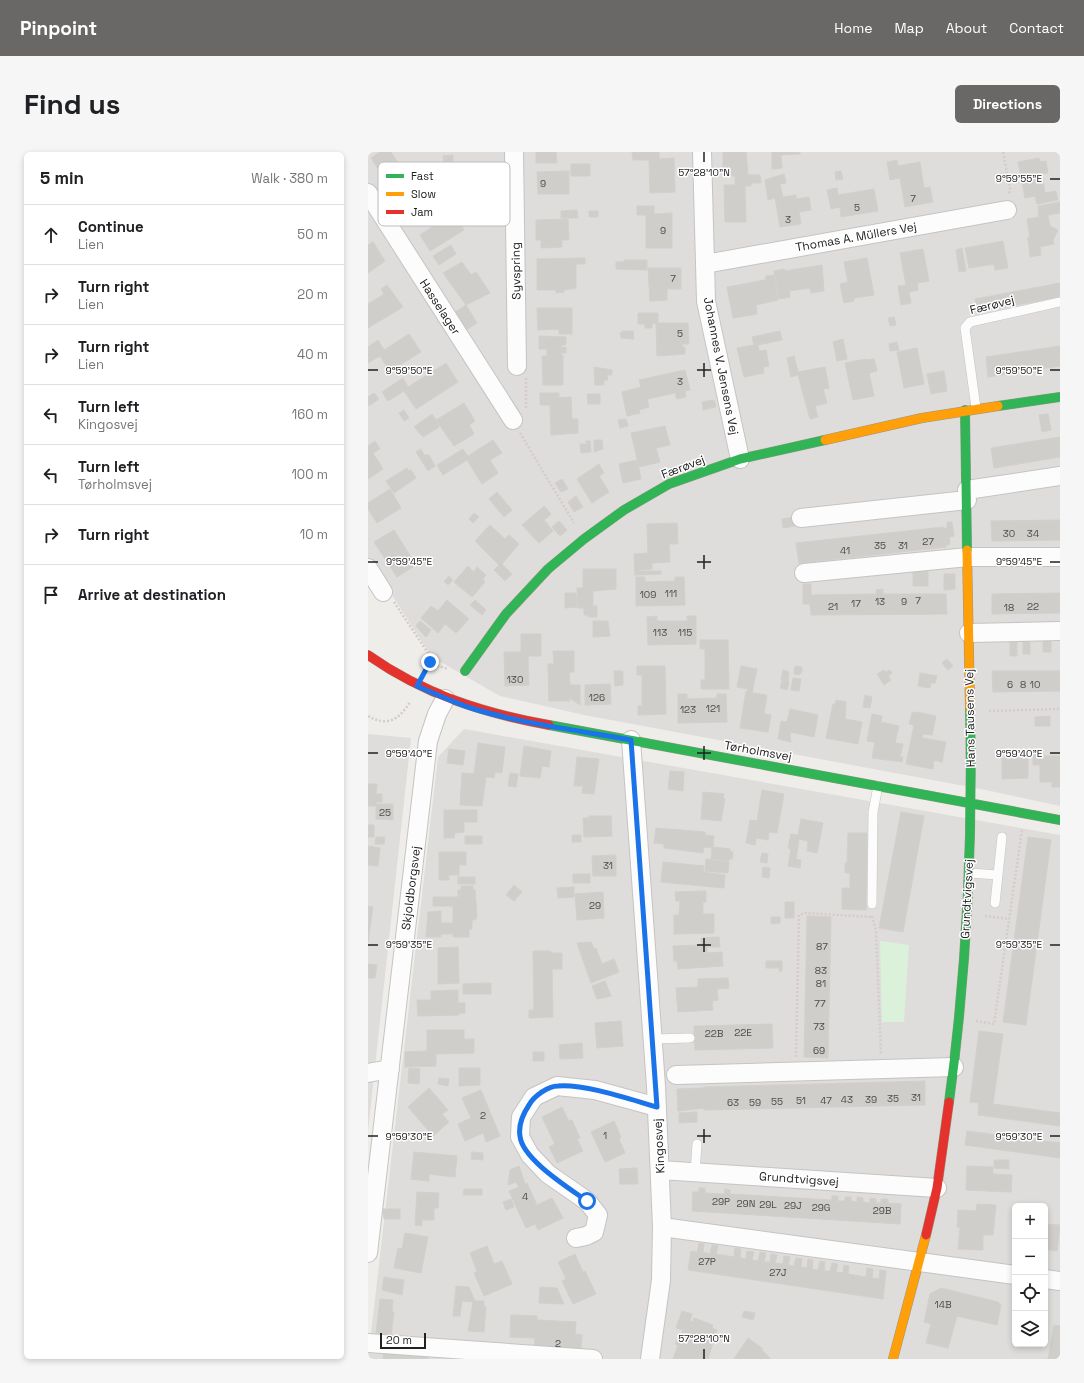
<!DOCTYPE html>
<meta charset="utf-8">
<style>
body{margin:0;font-family:"Space Grotesk",sans-serif;background:#f6f6f6;color:#202124}
.controls{position:absolute;right:12px;bottom:12px;display:grid;overflow:hidden;border-radius:6px;box-shadow:0 2px 6px #0003}
.controls button{width:36px;height:36px;display:grid;place-items:center;padding:0;border:0;border-bottom:1px solid #e0e0e0;background:#fff;color:#202124;font:20px sans-serif}
.scale{position:absolute;left:12px;bottom:10px;width:46px;box-sizing:border-box;padding-left:4px;border:2px solid #212121;border-top:0;font-size:11px;line-height:14px;white-space:nowrap;color:#212121;-webkit-text-stroke:3px #fff;paint-order:stroke}
.stop{position:absolute;width:12px;height:12px;margin:-9px;border:3px solid #1a73e8;border-radius:50%;background:#fff}
.stop.end{background:#1a73e8;border-color:#fff;box-shadow:0 1px 4px #0008}
.list{margin:0;padding:0;list-style:none}
h2{display:flex;justify-content:space-between;align-items:center;height:52px;margin:0;padding:0 16px;font-size:17px}
h2 small{font-size:13px;font-weight:400;color:#757577}
.list li{display:grid;grid-template-columns:26px 1fr auto;gap:12px;align-items:center;box-sizing:border-box;height:60px;padding:0 16px;border-top:1px solid #e0e0e0}
.list b{display:block;font-size:15px;white-space:nowrap}
.list p{margin:0;font-size:13px;white-space:nowrap;color:#757577}
.list em{font-size:13px;font-style:normal;color:#757577}
.icon{flex:none;width:22px;height:22px;fill:none;stroke:currentColor;stroke-width:2;stroke-linecap:round;stroke-linejoin:round}
.map{position:relative;flex:none;width:692px;height:1207px;overflow:hidden;border-radius:6px}
header{display:flex;align-items:center;gap:24px;box-sizing:border-box;height:56px;padding:0 20px;background:#696867;color:#fff}
header strong{font-size:19px}
nav{display:flex;gap:22px;margin-inline-start:auto;font-size:14px}
.intro{display:flex;align-items:center;justify-content:space-between;box-sizing:border-box;height:96px;padding:0 24px}
h1{margin:0;font-size:28px}
.button{padding:10px 18px;border-radius:6px;background:#696867;color:#fff;font-size:14px;font-weight:700}
main{display:flex;gap:24px;padding:0 24px}
aside{flex:1;background:#fff;border-radius:6px;box-shadow:0 2px 6px #0003}
.map>svg:first-child{display:block}
.residential{fill:#dedddb;fill-rule:evenodd}
.park{fill:#dcf1da}
.building{fill:#d0cecb;stroke:#d2cfcc}
.lines{fill:none;stroke-linecap:round;stroke-linejoin:round}
.lane-casing{stroke:#c5c4c2;stroke-width:10}
.street-casing{stroke:#c5c4c2;stroke-width:20}
.fast-casing{stroke:#969784;stroke-width:10}
.slow-casing{stroke:#969784;stroke-width:10}
.jam-casing{stroke:#969784;stroke-width:10}
.path{stroke:#d6cbca;stroke-width:2.5;stroke-dasharray:2 2;stroke-linecap:butt}
.lane{stroke:#fdfcfc;stroke-width:9}
.street{stroke:#fdfcfc;stroke-width:18}
.fast{stroke:#30b455;stroke-width:9}
.slow{stroke:#ff9f0a;stroke-width:9}
.jam{stroke:#e5322d;stroke-width:9}
.route{stroke:#1a73e8;stroke-width:5}
.ticks{fill:none;stroke:#212121;stroke-width:1.5}
.labels{text-anchor:middle;dominant-baseline:central;stroke-width:3;stroke-linejoin:round;paint-order:stroke}
.number-label{font-size:10px;fill:#4d4c4c}
.street-label{font-size:12px;fill:#212121;stroke:#fff}
.key{fill:#fff;stroke:#bcbcbc;stroke-width:1}
.key-label{font-size:11px;fill:#212121}
.ticks-label{font-size:10px;text-anchor:middle;fill:#212121;stroke:#fff;stroke-width:3;stroke-linejoin:round;paint-order:stroke}
</style>
<header>
<strong>Pinpoint</strong>
<nav><a>Home</a><a>Map</a><a>About</a><a>Contact</a></nav>
</header>
<div class="intro"><h1>Find us</h1><a class="button">Directions</a></div>
<main>
<aside>
<h2>5 min<small>Walk · 380 m</small></h2>
<ul class="list">
<li><svg class="icon" aria-label="ahead" viewBox="0 0 24 24"><path d="M12 20V5M6 11l6-6 6 6"/></svg><div><b>Continue</b><p>Lien</p></div><em>50 m</em></li>
<li><svg class="icon" aria-label="right" viewBox="0 0 24 24"><path d="M7 20v-9h11M14 6l5 5-5 5"/></svg><div><b>Turn right</b><p>Lien</p></div><em>20 m</em></li>
<li><svg class="icon" aria-label="right" viewBox="0 0 24 24"><path d="M7 20v-9h11M14 6l5 5-5 5"/></svg><div><b>Turn right</b><p>Lien</p></div><em>40 m</em></li>
<li><svg class="icon" aria-label="left" viewBox="0 0 24 24"><path d="M17 20v-9H6M10 6l-5 5 5 5"/></svg><div><b>Turn left</b><p>Kingosvej</p></div><em>160 m</em></li>
<li><svg class="icon" aria-label="left" viewBox="0 0 24 24"><path d="M17 20v-9H6M10 6l-5 5 5 5"/></svg><div><b>Turn left</b><p>Tørholmsvej</p></div><em>100 m</em></li>
<li><svg class="icon" aria-label="right" viewBox="0 0 24 24"><path d="M7 20v-9h11M14 6l5 5-5 5"/></svg><div><b>Turn right</b></div><em>10 m</em></li>
<li><svg class="icon" aria-label="arrive" viewBox="0 0 24 24"><path d="M6 21V4h12l-3 4 3 4H6"/></svg><div><b>Arrive at destination</b></div></li>
</ul>
</aside>
<div class="map">
<svg width="692" height="1207" viewBox="0 0 692 1207">
<rect width="100%" height="100%" fill="#efedea"/>
<path class="residential" d="M0,0H692V654L618,638L216,563L132,544L64,505L0,406Z
M96,577L692,683V1207H0L70,605ZM647,1054H677V1192H647Z
M0,582L43,586L0,979Z"/>
<path class="park" d="M512,789L541,793L536,870H514Z"/>
<path class="building" d="M12,0H23L36,20L19,31L3,6Z
M168,0H188L189,11H168Z
M264,0H291V7L306,6L307,40L282,41L281,8H265Z
M355,0H378L380,23H392L393,31H383V34H377L378,70H357L356,33H367V24H361V15H355Z
M404,0H432V2L413,3L414,16L404,17Z
M85,3V9L76,10L75,4Z
M671,6L672,10L678,9L680,21L674,22L677,41L688,39L690,48L669,52L667,44L657,46L650,10Z
M529,8L530,14L552,10L556,36L562,35L565,50L537,55L532,26L522,28L519,10Z
M203,12H222V24H203Z
M201,19V42H170L169,20Z
M473,19L475,27L468,28L467,20Z
M416,22L418,31L412,32L415,45L428,43V47L441,45L443,58L431,60L433,72L412,75L407,46L400,48L397,28Z
M469,36L470,43L506,37L510,59L473,65L472,55L463,57L459,38Z
M692,50V61L680,63L682,74L690,78L685,88L686,92L672,95L673,103L662,105L660,85H662L659,67L671,65L670,54Z
M269,54H286V62L304,61V96H278V63H269Z
M209,58L210,66H193V59Z
M221,59H230V65H221Z
M85,61L96,78L62,99L52,83Z
M200,67L201,88H194V95L173,96V88H168V68Z
M635,89L640,116L627,118L626,112L601,116L597,96Z
M5,90L17,109L0,121V93Z
M83,93L88,102L71,113L65,104Z
M594,96L598,119L591,120L588,98Z
M555,97L561,129L549,131L550,138L541,140L543,151L533,153L530,134L538,133L532,101Z
M217,106V112H208V136L196,138V140L188,141V138H169V107Z
M499,106L506,143L486,146V149L476,151L472,132L480,130L476,110Z
M256,108H279V118L248,117V110H256Z
M94,110L103,123L108,120L122,141L98,153L75,121Z
M454,113L456,139L443,141L442,136L421,139L422,145L411,147L406,119L416,117L417,119Z
M280,116H313V137H299V148L282,149Z
M406,123L410,148L388,153L389,162L365,166L359,135L397,128L398,124Z
M692,131V145L610,160L607,147Z
M19,133L35,155L0,176V152L16,142L13,137Z
M98,153L109,171L98,178L87,160Z
M169,156H204V182H191V177L170,178Z
M270,161H290V171H320L321,192H313L317,196V202L289,204L288,171L284,172V176H277V172H270Z
M526,165L528,173L522,174L520,166Z
M255,179H265L266,187L253,186L252,181Z
M412,179L414,188L390,193L391,199L398,198L401,214L395,215L396,221L376,225L369,196L386,193L384,185Z
M41,182L53,200L22,219L12,204L0,211V195L10,188L16,198Z
M171,184L198,185V192L193,194V196L198,195V201H193V203H195V233H175L174,204H179V197H171Z
M475,187L479,207L469,209L465,190Z
M529,190L531,198L522,199L521,192Z
M692,194V214L620,225L618,205Z
M549,196L556,232L536,236L529,200Z
M426,204L430,220L457,215L461,236L455,237L459,251L447,254L450,265L442,267L430,223L423,225L419,206Z
M498,207L499,208L506,207L509,219L501,221L506,244L485,248L477,211Z
M78,211L90,230L48,257L36,239L20,249L14,240L35,226L40,235Z
M226,215L244,218V223H239L240,228H236V233H227Z
M317,218L322,238L317,239L318,245L309,247L307,241L279,247L281,255L271,258L272,261L259,264L254,240L273,235L271,228Z
M576,219L579,239L563,242L559,222Z
M6,241L11,247L1,254L0,245Z
M172,241H191V246L203,245L204,267H210V281L183,283L182,253H172Z
M219,242H232V252H220Z
M346,248L348,255L335,258L334,250Z
M96,251L107,269L101,273L106,282L86,294L70,271L71,275L55,285L46,275L64,262L68,268Z
M36,258L41,266L36,269L31,261Z
M680,262L683,278L674,280L671,263Z
M258,267L260,274L252,276L250,268Z
M297,274L302,293L288,296L292,310L271,315L263,281Z
M692,285V305L626,316L623,296Z
M125,288L134,301L122,308L130,321L114,332L99,308L75,323L69,313L95,297L100,304Z
M226,288H234L235,297L226,300Z
M7,289L12,297L5,301L15,317L0,327V294Z
M218,289H222L223,300L213,301L212,292H219Z
M53,297L56,303H61L67,314L60,319L48,300Z
M269,308L273,327L255,331L251,312Z
M231,312L236,321L231,324L241,340L224,351L209,327Z
M39,316L41,319L43,318L48,326L26,341L18,329Z
M194,327L200,337L193,340L187,331Z
M22,337L33,356L9,371L0,357V351Z
M129,340L144,358L136,365L121,347Z
M208,344L215,355L206,360L200,350Z
M176,354L183,362L176,368L185,379L171,391L154,373Z
M106,361L111,365L105,371L101,367Z
M426,365L427,374L415,376L414,367Z
M692,368V388L624,389L623,369Z
M191,369L199,378L192,384L184,375Z
M579,370H584L586,384L581,385L582,392L578,393V395L431,411L428,391L576,375V377L579,376Z
M309,371L310,392H301L302,410L284,411V417L271,418V419H293V422L267,423L266,402L280,401L279,372Z
M122,373L137,387L141,383L151,392L134,412L144,422L137,429L126,418L131,413L107,389Z
M26,378L48,413L29,425L6,390Z
M100,414L106,420L109,415L118,423L115,427L117,430L104,445L86,430Z
M215,417H248V437L225,439V454H229V465H220V463H216V456H210L209,436H215Z
M545,418H560V434H545Z
M576,422H587V437L576,438Z
M81,424L85,428L80,433L76,429Z
M268,425H277V430L307,429V425H316L317,453L268,454Z
M435,432H443V443L508,442V438L515,437V442H578L579,462L443,463L442,452H435Z
M197,441H208L209,455L197,456Z
M692,441V461L624,462V442Z
M79,448L101,467L88,481L77,472L70,481L53,466L63,454L70,459Z
M107,448L118,458L114,463L102,453Z
M289,464V469H319V464H328V492L280,493L279,465Z
M52,469L63,478L58,485L48,474Z
M225,469H240L242,484L225,485Z
M153,482H173V504H160L161,533L137,534L136,500H153Z
M675,487H683V500H675Z
M332,488H360L361,537H333V528H337V497H332Z
M642,488H649V504H642Z
M655,489H662V502H655Z
M185,499H206V520H201L202,533H212V553L203,547L202,543V549H181L180,512H186Z
M579,507L585,514L580,518L574,511Z
M269,514H297L298,562L270,563V554H274V523H269Z
M373,514L389,517L384,541L399,543L396,562L403,563L400,580L372,576L378,539L379,540L380,537L369,535Z
M427,514L434,515V520L431,523L426,522Z
M415,518L421,520L420,529L413,528Z
M516,518L518,520L522,518L524,521L520,524L523,528L516,533L509,522Z
M246,519H255V533L247,534Z
M624,519H692V539L625,540Z
M552,521L569,524L567,531H563L562,536L550,534Z
M425,526L433,527L431,539L423,538Z
M414,529L421,530L419,538L412,536Z
M242,532L243,552L217,553V533Z
M310,542H319V547L349,546V542H358L359,570L310,571Z
M497,543L504,545L502,556L495,555Z
M468,548L478,550L477,567L494,570L490,592L458,586L465,552H467Z
M422,557L450,563L446,585L422,580L423,590L410,587L413,569L419,570Z
M549,560L568,564L564,583L555,582L554,586L578,590L574,610L566,608L565,617L538,612L546,573L541,572L544,561Z
M504,562L514,564L513,570L531,574L527,591L535,592L532,605H535L534,610L504,606L507,590L499,589Z
M682,564V574H667V565Z
M110,591L137,595L134,621L127,620L126,626L118,625L114,654L92,653L94,621L106,622Z
M156,594L183,599L181,615L174,614L172,626L152,624Z
M81,597L97,599L95,613L79,611Z
M665,598H674V604H692V635H684V630H672V613H665Z
M209,605L231,607L226,642L214,641L215,634H206Z
M634,606H660V626L634,627Z
M302,619L316,620L315,639L300,637Z
M142,621L150,622L148,635L140,634Z
M0,632H9L8,642H14V650H8V652H25V668L8,667V654H0Z
M394,638L416,642L409,681L401,680L400,688L388,686L387,693L378,691L382,668L389,669Z
M335,640L356,642L355,647H357L353,669L333,667Z
M76,658H109V670H96V680L87,681L86,686H76Z
M533,660L556,664L535,780L511,776Z
M221,664H243L244,684L216,685L215,666H221Z
M433,667L455,671L449,701L439,699L440,689L431,687L428,707L433,708L432,716L420,714L423,697L420,696L423,682L430,683Z
M0,673H6V685H0Z
M288,676L337,680V683L346,684L345,695L362,697V699L365,700L364,707H361V709L343,707L344,696L336,695L335,701L296,696V692L286,691Z
M480,681H499L498,758L474,757V736H482V721H477V711H479Z
M204,683H213V690H204Z
M97,684H114V692H97Z
M8,685H17L16,692H7Z
M660,685L683,688L658,873L635,870Z
M0,694L12,696L10,714L0,713Z
M71,700H98V713H91V723H81V728H71Z
M394,701L400,702L399,711L392,710Z
M248,703V724H225L224,704Z
M338,707L361,710L360,721L337,719Z
M295,710L336,714L335,720L357,723L356,736L293,730Z
M395,715L402,716L401,726L394,725Z
M205,722H222V731H205Z
M90,725H107V732H90Z
M146,733L154,740L146,749L138,743Z
M93,734H105V738H107L109,765L107,768H104V777H101V785H85V782H73V785H58L60,760L73,759V771H85V754H65V745H90V738H93Z
M206,735V745L190,746L189,736Z
M338,739V750H335V762H346V781L306,782V763H311L312,750V749H308L307,740Z
M235,740L236,766L209,768L207,742Z
M417,750H426V766H417Z
M0,754L5,755L0,790Z
M439,764L463,765L460,906L436,905Z
M403,765H412V771L403,772Z
M351,785L352,795H339V801L354,800L355,814L310,817L309,809H306L305,794L333,793V786Z
M223,790L226,797L228,796L234,812L246,807L251,820L223,831L209,791Z
M90,795L91,831L70,832V796Z
M165,799H183V801H194V817H184L185,865L161,866V858H166Z
M398,809H414V819H411V816H398Z
M0,812L9,813L7,826H0Z
M360,826L361,836L349,837L350,848L344,849L345,858L310,860L308,836L330,835V827Z
M237,829L243,844L229,847L224,834Z
M123,831V842H95V832Z
M90,838V851H97V861H91V863L50,864L49,848H63V839Z
M253,869L255,894L229,896L227,871Z
M404,872L405,896L327,898L326,874Z
M59,878H96V887H106V901L68,902V914L37,915V900L59,899Z
M611,879L635,882L625,952L692,961V974L610,963L611,951L602,950Z
M214,891L215,906L192,907L191,893Z
M165,900H176V909H165Z
M41,916L52,917L51,932L40,931Z
M91,916H112V933L91,934Z
M71,926L81,927L80,934L70,932Z
M557,929V953L336,958V956L310,959L309,937L336,936L335,935Z
M61,936L80,958L74,962L81,970L65,984L40,955Z
M113,938L132,984L118,990L115,981L97,989L90,972L103,966L94,946Z
M194,955L201,969L204,968L212,986L209,987L215,999L189,1011L181,995L187,992L174,965Z
M329,960V970L311,971V961Z
M246,969L253,985L251,987L257,1001L237,1010L223,980Z
M599,979L692,991V1006L597,993Z
M46,1000L89,1004L87,1025L61,1022V1029L43,1027Z
M104,1000L115,1001V1008L103,1007Z
M626,1008H641V1017L626,1016Z
M151,1014L157,1032L159,1031L169,1053L184,1046L195,1066L170,1078L167,1072L158,1076L141,1039L151,1035L148,1030L140,1033L142,1018Z
M599,1014L625,1015V1022L644,1023L643,1040L598,1038Z
M269,1016L270,1032H252L251,1017Z
M331,1036H337V1041L356,1042L357,1037L362,1038V1042L464,1048V1044H470V1049H477V1045H483V1049L489,1050V1045L495,1046V1050L502,1051V1046L508,1047V1051H513V1047H520V1051L533,1052L532,1072L324,1059L325,1040H331Z
M96,1037H114V1043H95Z
M49,1040L71,1041L70,1056H66V1068H54V1074L47,1073Z
M143,1047L146,1055L138,1058L135,1050Z
M609,1052L628,1053L625,1083H615V1098L590,1097L592,1075H589L590,1058L608,1059Z
M15,1057H32V1067H16Z
M677,1072L692,1073L689,1099L677,1097Z
M37,1081L60,1085L53,1121L26,1116L30,1096L34,1097Z
M331,1091L336,1092L335,1100L342,1102L344,1093L350,1094L348,1102L366,1105L367,1096L373,1097L372,1106L378,1107L379,1099L386,1100L384,1108L390,1109L392,1100L398,1101L396,1110H402L403,1102L409,1103L407,1111L415,1112L416,1104L422,1105L420,1113L426,1114L428,1106L434,1107L433,1115L439,1116L440,1107L445,1108L444,1117L450,1118L452,1109L457,1110L456,1119H462L464,1111L470,1112L468,1120L475,1121L476,1113L481,1114L480,1122L498,1125L499,1116L505,1117L504,1126L511,1127L512,1118L518,1119L515,1147L320,1118L323,1099L329,1100Z
M119,1094L126,1112L134,1109L144,1132L116,1144L106,1121L109,1119L102,1101Z
M207,1102L215,1120L217,1119L228,1142L205,1152L194,1129L198,1127L190,1110Z
M16,1125L36,1128L34,1143L14,1138Z
M88,1134L101,1135L107,1149H116V1155H118L116,1180L100,1179L105,1150L94,1149L92,1164H85Z
M172,1135L189,1136L196,1152L171,1151Z
M573,1136L630,1150L633,1153L629,1173L589,1164L580,1196L558,1191L563,1172L556,1170L562,1142Z
M12,1147L25,1148L24,1160H26L23,1183L8,1181Z
M314,1159L324,1162L322,1169L325,1170L326,1166L345,1173L344,1176L349,1178L340,1207H305L310,1193L307,1192L310,1186H312L315,1178L308,1176Z
M376,1159L387,1161L385,1168L374,1165Z
M143,1163L169,1164V1168L208,1170L207,1182L214,1183L213,1196H200V1199L166,1197L167,1186L142,1185Z
M686,1173L692,1174V1207H680Z
M380,1186L395,1197L394,1198L403,1207H366Z
M16,1194L61,1203L60,1207H15Z"/>
<g class="lines">
<g class="lane-casing">
<path id="lane" d="M608,256L597,176L602,170L692,150
M601,721L630,723
M627,751L634,685
M504,752L505,660L510,634
M284,887L322,886
M327,1020L329,992"/>
</g>
<g class="street-casing">
<path id="street" d="M146,0L149,214
M334,0L338,149L372,307
M0,41L145,268
M337,112L639,58
M599,338L692,324
M433,366L599,348
M0,416L15,440
M436,421L600,405H692
M601,481L692,479
M263,588L288,934L294,1075L293,1128L282,1207
M0,921L22,917
M308,923L586,915
M292,1018L569,1036
M294,1075L647,1123
M208,1086L218,1084L226,1080L230,1063L219,1049L180,1022L162,1003L152,985L153,965L166,945L189,934L227,938L289,955
M0,1101L60,589L69,562L77,547
M677,1127L692,1129
M0,1191L225,1207"/>
</g>
<g class="fast-casing">
<path id="fast" d="M630,254L692,245
M597,258L599,398
M97,519L138,462L180,417L216,387L256,358L301,332L372,307L457,288
M181,573L692,668
M581,950C599,819 605,688 602,556"/>
</g>
<g class="slow-casing">
<path id="slow" d="M457,288L554,266L630,254
M599,398L602,556
M525,1207L558,1083"/>
</g>
<g class="jam-casing">
<path id="jam" d="M0,503C55,542 115,561 181,573
M558,1083L569,1036L581,950"/>
</g>
<path class="path" d="M635,0L642,37L641,43
M158,226V257
M152,281L206,371
M26,450L62,504V510L57,519
M62,510L67,513L80,517
M621,559L692,557
M0,564C19,575 31,568 42,550
M504,764L508,778L513,902
M617,764L641,767
M608,869L626,872L654,678
M428,905L431,763L438,761L503,765"/>
<use href="#lane" class="lane"/>
<use href="#street" class="street"/>
<use href="#fast" class="fast"/>
<use href="#slow" class="slow"/>
<use href="#jam" class="jam"/>
</g>
<g class="lines">
<path class="route" d="M62,510L49,534C67,542 85,550 103,556C155,572 210,578 263,588L289,955C261,947 218,932 190,934C180,934 166,944 161,953C155,962 150,972 152,984C154,1007 201,1036 219,1049"/>
</g>
<path class="ticks" d="M336,0V10M682,27H692M336,211V225M0,218H10M329,218H343M682,218H692M336,403V417M0,410H10M329,410H343M682,410H692M336,594V608M0,601H10M329,601H343M682,601H692M336,786V800M0,793H10M329,793H343M682,793H692M336,977V991M0,984H10M329,984H343M682,984H692M336,1197V1207"/>
<g class="labels">
<g class="number-label">
<text x="175" y="31">9</text>
<text x="545" y="46">7</text>
<text x="489" y="55">5</text>
<text x="420" y="67">3</text>
<text x="295" y="78">9</text>
<text x="305" y="126">7</text>
<text x="312" y="181">5</text>
<text x="312" y="229">3</text>
<text x="641" y="381">30</text>
<text x="665" y="381">34</text>
<text x="560" y="389">27</text>
<text x="512" y="393">35</text>
<text x="535" y="393">31</text>
<text x="477" y="398">41</text>
<text x="303" y="441">111</text>
<text x="280" y="442">109</text>
<text x="550" y="448">7</text>
<text x="512" y="449">13</text>
<text x="536" y="449">9</text>
<text x="488" y="451">17</text>
<text x="465" y="454">21</text>
<text x="665" y="454">22</text>
<text x="641" y="455">18</text>
<text x="292" y="480">113</text>
<text x="317" y="480">115</text>
<text x="147" y="527">130</text>
<text x="642" y="532">6</text>
<text x="655" y="532">8</text>
<text x="667" y="532">10</text>
<text x="229" y="545">126</text>
<text x="345" y="556">121</text>
<text x="320" y="557">123</text>
<text x="17" y="660">25</text>
<text x="240" y="713">31</text>
<text x="227" y="753">29</text>
<text x="454" y="794">87</text>
<text x="453" y="818">83</text>
<text x="453" y="831">81</text>
<text x="452" y="851">77</text>
<text x="451" y="874">73</text>
<text x="375" y="880">22E</text>
<text x="346" y="881">22B</text>
<text x="451" y="898">69</text>
<text x="548" y="945">31</text>
<text x="525" y="946">35</text>
<text x="479" y="947">43</text>
<text x="503" y="947">39</text>
<text x="433" y="948">51</text>
<text x="458" y="948">47</text>
<text x="409" y="949">55</text>
<text x="365" y="950">63</text>
<text x="387" y="950">59</text>
<text x="115" y="963">2</text>
<text x="237" y="983">1</text>
<text x="157" y="1044">4</text>
<text x="353" y="1049">29P</text>
<text x="378" y="1051">29N</text>
<text x="400" y="1052">29L</text>
<text x="425" y="1053">29J</text>
<text x="453" y="1055">29G</text>
<text x="514" y="1058">29B</text>
<text x="339" y="1109">27P</text>
<text x="410" y="1120">27J</text>
<text x="575" y="1152">14B</text>
<text x="190" y="1191">2</text>
</g>
<g class="street-label">
<text transform="translate(488 85) rotate(-10)">Thomas A. Müllers Vej</text>
<text transform="translate(148 119) rotate(-91)">Syvspring</text>
<text transform="translate(624 153) rotate(-14)">Færøvej</text>
<text transform="translate(72 155) rotate(57)">Hasselager</text>
<text transform="translate(353 214) rotate(79)">Johannes V. Jensens Vej</text>
<text transform="translate(315 315) rotate(-21)">Færøvej</text>
<text transform="translate(602 566) rotate(-91)">Hans Tausens Vej</text>
<text transform="translate(390 599) rotate(10)">Tørholmsvej</text>
<text transform="translate(43 736) rotate(-83)">Skjoldborgsvej</text>
<text transform="translate(599 747) rotate(-87)">Grundtvigsvej</text>
<text transform="translate(291 994) rotate(-93)">Kingosvej</text>
<text transform="translate(431 1027) rotate(4)">Grundtvigsvej</text>
</g>
</g>
<rect x="10" y="10" width="132" height="64" rx="6" class="key"/>
<rect x="18" y="22" width="18" height="4" fill="#30b455"/>
<rect x="18" y="40" width="18" height="4" fill="#ff9f0a"/>
<rect x="18" y="58" width="18" height="4" fill="#e5322d"/>
<g class="key-label">
<text x="43" y="28">Fast</text>
<text x="43" y="46">Slow</text>
<text x="43" y="64">Jam</text>
</g>
<g class="ticks-label">
<text x="336" y="24">57°28'10"N</text>
<text x="651" y="30">9°59'55"E</text>
<text x="651" y="222">9°59'50"E</text>
<text x="41" y="222">9°59'50"E</text>
<text x="651" y="413">9°59'45"E</text>
<text x="41" y="413">9°59'45"E</text>
<text x="651" y="605">9°59'40"E</text>
<text x="41" y="605">9°59'40"E</text>
<text x="651" y="796">9°59'35"E</text>
<text x="41" y="796">9°59'35"E</text>
<text x="651" y="988">9°59'30"E</text>
<text x="41" y="988">9°59'30"E</text>
<text x="336" y="1190">57°28'10"N</text>
</g>
</svg>
<div class="controls">
<button>+</button>
<button>−</button>
<button><svg class="icon" aria-label="locate" viewBox="0 0 24 24"><circle cx="12" cy="12" r="6"/><path d="M12 2v4M12 18v4M2 12h4M18 12h4"/></svg></button>
<button><svg class="icon" aria-label="layers" viewBox="0 0 24 24"><path d="M12 4l9 5-9 5-9-5zM3 14l9 5 9-5"/></svg></button>
</div>
<div class="scale">20 m</div>
<div class="stop" style="left:219px;top:1049px"></div>
<div class="stop end" style="left:62px;top:510px"></div>
</div>
</main>
